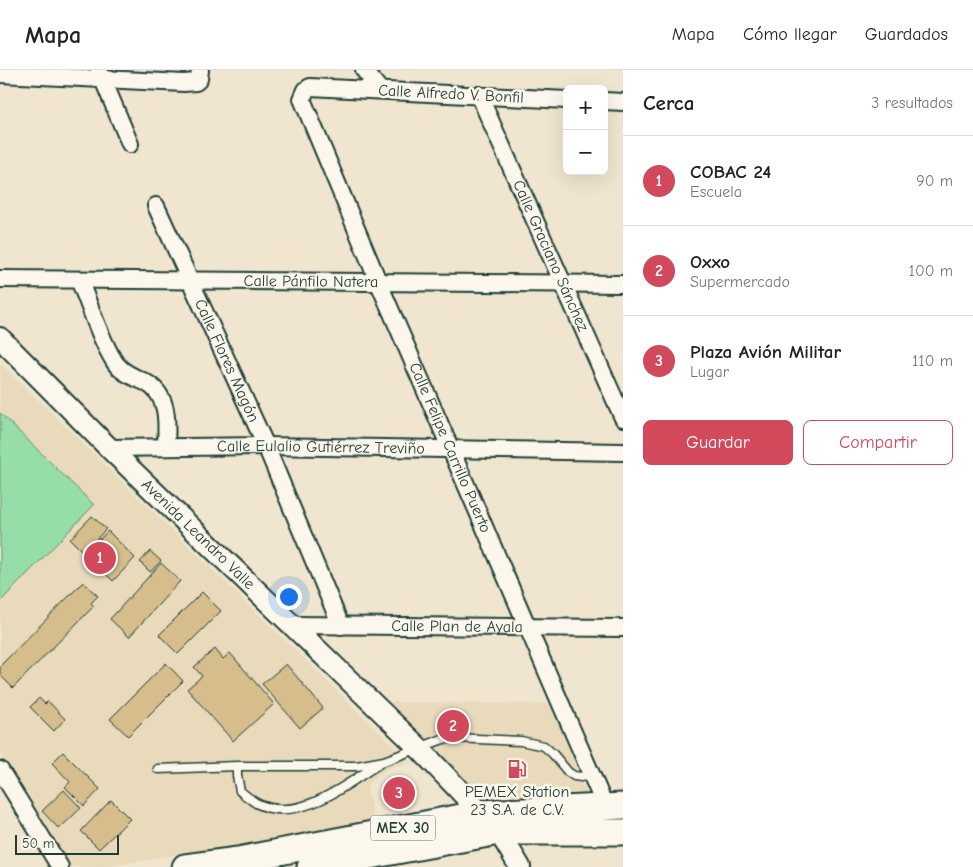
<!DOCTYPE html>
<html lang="es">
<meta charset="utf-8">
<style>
body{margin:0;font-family:"Comic Neue",sans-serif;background:#f6f6f6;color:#222}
.controls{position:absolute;right:15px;top:15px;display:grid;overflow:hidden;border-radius:8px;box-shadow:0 5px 20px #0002}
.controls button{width:45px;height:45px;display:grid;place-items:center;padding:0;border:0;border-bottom:1px solid #e0e0e0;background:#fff;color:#222;font:25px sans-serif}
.scale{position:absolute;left:15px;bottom:12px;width:104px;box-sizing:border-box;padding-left:5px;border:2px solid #1f3d34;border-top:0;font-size:14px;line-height:18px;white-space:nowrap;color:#1f3d34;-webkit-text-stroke:4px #fbf7ec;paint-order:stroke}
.you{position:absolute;left:288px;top:526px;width:18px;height:18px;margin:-12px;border:4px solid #fff;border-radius:50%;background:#1a73e8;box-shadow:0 0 0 8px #1a73e833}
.badge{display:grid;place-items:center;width:32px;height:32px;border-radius:50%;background:#d1495b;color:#fff;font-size:16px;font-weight:700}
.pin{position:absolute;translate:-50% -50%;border:2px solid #fff;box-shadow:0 1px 5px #0006}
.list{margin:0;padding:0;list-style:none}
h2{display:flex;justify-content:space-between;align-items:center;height:65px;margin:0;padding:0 20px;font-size:21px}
h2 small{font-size:16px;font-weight:400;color:#767676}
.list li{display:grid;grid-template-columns:32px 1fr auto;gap:15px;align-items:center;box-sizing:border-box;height:90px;padding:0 20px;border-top:1px solid #e0e0e0}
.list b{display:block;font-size:19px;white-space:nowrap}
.list p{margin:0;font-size:16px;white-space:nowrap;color:#767676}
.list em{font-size:16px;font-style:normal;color:#767676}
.actions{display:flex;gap:10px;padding:15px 20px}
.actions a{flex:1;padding:11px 0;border:1px solid #d1495b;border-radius:8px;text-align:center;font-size:18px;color:#d1495b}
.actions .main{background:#d1495b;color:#fff}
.map{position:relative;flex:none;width:623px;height:797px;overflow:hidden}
header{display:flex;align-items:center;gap:30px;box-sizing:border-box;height:70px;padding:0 25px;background:#fff;border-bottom:1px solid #e0e0e0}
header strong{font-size:24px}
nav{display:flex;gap:28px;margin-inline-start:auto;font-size:18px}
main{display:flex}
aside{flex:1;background:#fff}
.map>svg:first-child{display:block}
.built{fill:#e8dabb}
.green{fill:#97ddaa;stroke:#5b8d6f}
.building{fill:#d6bd8c;stroke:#1f3d34}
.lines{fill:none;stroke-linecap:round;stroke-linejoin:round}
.service-casing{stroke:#1f3d34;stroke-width:11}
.minor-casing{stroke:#1f3d34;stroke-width:20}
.tertiary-casing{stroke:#1f3d34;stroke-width:24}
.primary-casing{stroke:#1f3d34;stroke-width:29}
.service{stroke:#fbf7ec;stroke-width:8}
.minor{stroke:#fbf7ec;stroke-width:16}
.tertiary{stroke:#fbf7ec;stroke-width:20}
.primary{stroke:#fbf7ec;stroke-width:25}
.labels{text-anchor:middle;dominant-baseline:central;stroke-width:5;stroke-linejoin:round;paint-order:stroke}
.shield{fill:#fbf7ec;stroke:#61756b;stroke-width:1}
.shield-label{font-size:15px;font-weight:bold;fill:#1f3d34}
.street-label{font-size:16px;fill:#1f3d34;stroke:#fbf7ec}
.poi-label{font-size:16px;fill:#1f3d34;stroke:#fbf7ec}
</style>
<header>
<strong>Mapa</strong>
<nav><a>Mapa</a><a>Cómo llegar</a><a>Guardados</a></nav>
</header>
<main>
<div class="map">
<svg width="623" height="797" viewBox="0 0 623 797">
<rect width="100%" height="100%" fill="#f0e6cf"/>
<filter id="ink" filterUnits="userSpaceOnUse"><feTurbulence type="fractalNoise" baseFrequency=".02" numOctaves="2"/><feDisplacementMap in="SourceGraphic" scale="10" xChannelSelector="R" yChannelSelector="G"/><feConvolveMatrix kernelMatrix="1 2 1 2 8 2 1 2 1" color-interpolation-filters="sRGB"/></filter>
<g filter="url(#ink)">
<path class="built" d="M0,293L410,692L386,699L367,715L374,753L104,797H68L0,684Z
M390,632L550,634L588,727L495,734L483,729Z"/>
<path class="green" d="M0,343L94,435L1,531L0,530Z"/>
<path class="building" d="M92,446L106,459L84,483L70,469Z
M108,461L135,488L113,511L85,484Z
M150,481L161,491L150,502L140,492Z
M161,493L180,511L129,567L110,549Z
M83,512L98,526L91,533L94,536L13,618L0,605V596Z
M202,522L221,541L178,584L159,565Z
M215,579L223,589L230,583L274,634L233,671L187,619L202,606L194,597Z
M166,593L183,611L128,666L110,649Z
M286,594L323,638L300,658L262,614Z
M39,628L45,634L48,631L65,649L54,661L30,637Z
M63,682L100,719L84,736L65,717L70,712L52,693Z
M64,720L81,738L59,759L42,741Z
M111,730L130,749L99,779L81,761Z"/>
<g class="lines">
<g class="service-casing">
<path id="service" d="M237,696V706L240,721C245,725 251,730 256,733C299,755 346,714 380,693
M158,699L237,696H357L384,691L443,669L455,668L521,671L544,676L553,684L568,702L574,706L581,707L590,703"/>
</g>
<g class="minor-casing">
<g id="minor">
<path d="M99,0L130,74"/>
<path d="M364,0L380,20"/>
<path d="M0,4L184,13L196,12L199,9L200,0"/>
<path id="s1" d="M479,25L623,348"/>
<path id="s2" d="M567,30L310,17L306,20L302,29L378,211L605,736"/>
<path d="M604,31L623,32"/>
<path id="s3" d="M156,136L266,376L341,556"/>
<path id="s4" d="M0,209L623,214"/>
<path d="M79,210C90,235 101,272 116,294C123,303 135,308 145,312C170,325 167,354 166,377"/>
<path id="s5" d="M109,378L266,376L623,382"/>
<path id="s6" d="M292,555L623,558"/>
<path d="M0,700L60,797"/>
</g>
</g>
<g class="tertiary-casing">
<g id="tertiary">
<path id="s7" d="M0,268L109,378L418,677L499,762L520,797"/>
</g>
</g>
<g class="primary-casing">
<path id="primary" d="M185,797L238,790L482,743L623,736
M310,797L499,762H623"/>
</g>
<use href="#service" class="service"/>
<use href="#minor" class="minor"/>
<use href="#tertiary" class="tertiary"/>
<use href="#primary" class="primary"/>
</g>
</g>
<defs>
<g id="fuel-bare" transform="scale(1.5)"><path d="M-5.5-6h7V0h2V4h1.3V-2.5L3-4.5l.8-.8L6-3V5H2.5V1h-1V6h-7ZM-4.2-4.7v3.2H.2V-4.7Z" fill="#d1495b" stroke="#fbf7ec" stroke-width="2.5" paint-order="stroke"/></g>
</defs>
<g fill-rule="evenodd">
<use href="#fuel-bare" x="517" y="699"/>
</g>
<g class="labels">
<rect class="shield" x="370.5" y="745.5" width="65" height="25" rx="4"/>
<g class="shield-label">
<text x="403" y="758">MEX 30</text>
</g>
<g class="street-label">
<text transform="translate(451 24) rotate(3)">Calle Alfredo V. Bonfil</text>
<text stroke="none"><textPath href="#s1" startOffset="176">Calle Graciano Sánchez</textPath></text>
<text stroke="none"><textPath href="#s4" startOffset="311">Calle Pánfilo Natera</textPath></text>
<text stroke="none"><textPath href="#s3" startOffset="170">Calle Flores Magón</textPath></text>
<text stroke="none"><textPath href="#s5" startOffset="212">Calle Eulalio Gutiérrez Treviño</textPath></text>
<text stroke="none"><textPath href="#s2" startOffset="651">Calle Felipe Carrillo Puerto</textPath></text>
<text stroke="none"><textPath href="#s7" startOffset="279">Avenida Leandro Valle</textPath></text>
<text stroke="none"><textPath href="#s6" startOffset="165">Calle Plan de Ayala</textPath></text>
</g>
<g class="poi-label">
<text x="517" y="722">PEMEX Station<tspan x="517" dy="18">23 S.A. de C.V.</tspan></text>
</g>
</g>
</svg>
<div class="controls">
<button>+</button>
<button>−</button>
</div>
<div class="scale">50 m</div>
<div class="you"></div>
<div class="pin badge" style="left:100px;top:488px">1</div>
<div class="pin badge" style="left:453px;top:656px">2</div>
<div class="pin badge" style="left:399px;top:723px">3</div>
</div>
<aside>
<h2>Cerca<small>3 resultados</small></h2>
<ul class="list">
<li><span class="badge">1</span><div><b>COBAC 24</b><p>Escuela</p></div><em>90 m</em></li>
<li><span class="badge">2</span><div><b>Oxxo</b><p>Supermercado</p></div><em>100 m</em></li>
<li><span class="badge">3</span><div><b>Plaza Avión Militar</b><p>Lugar</p></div><em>110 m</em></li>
</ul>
<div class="actions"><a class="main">Guardar</a><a>Compartir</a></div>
</aside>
</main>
